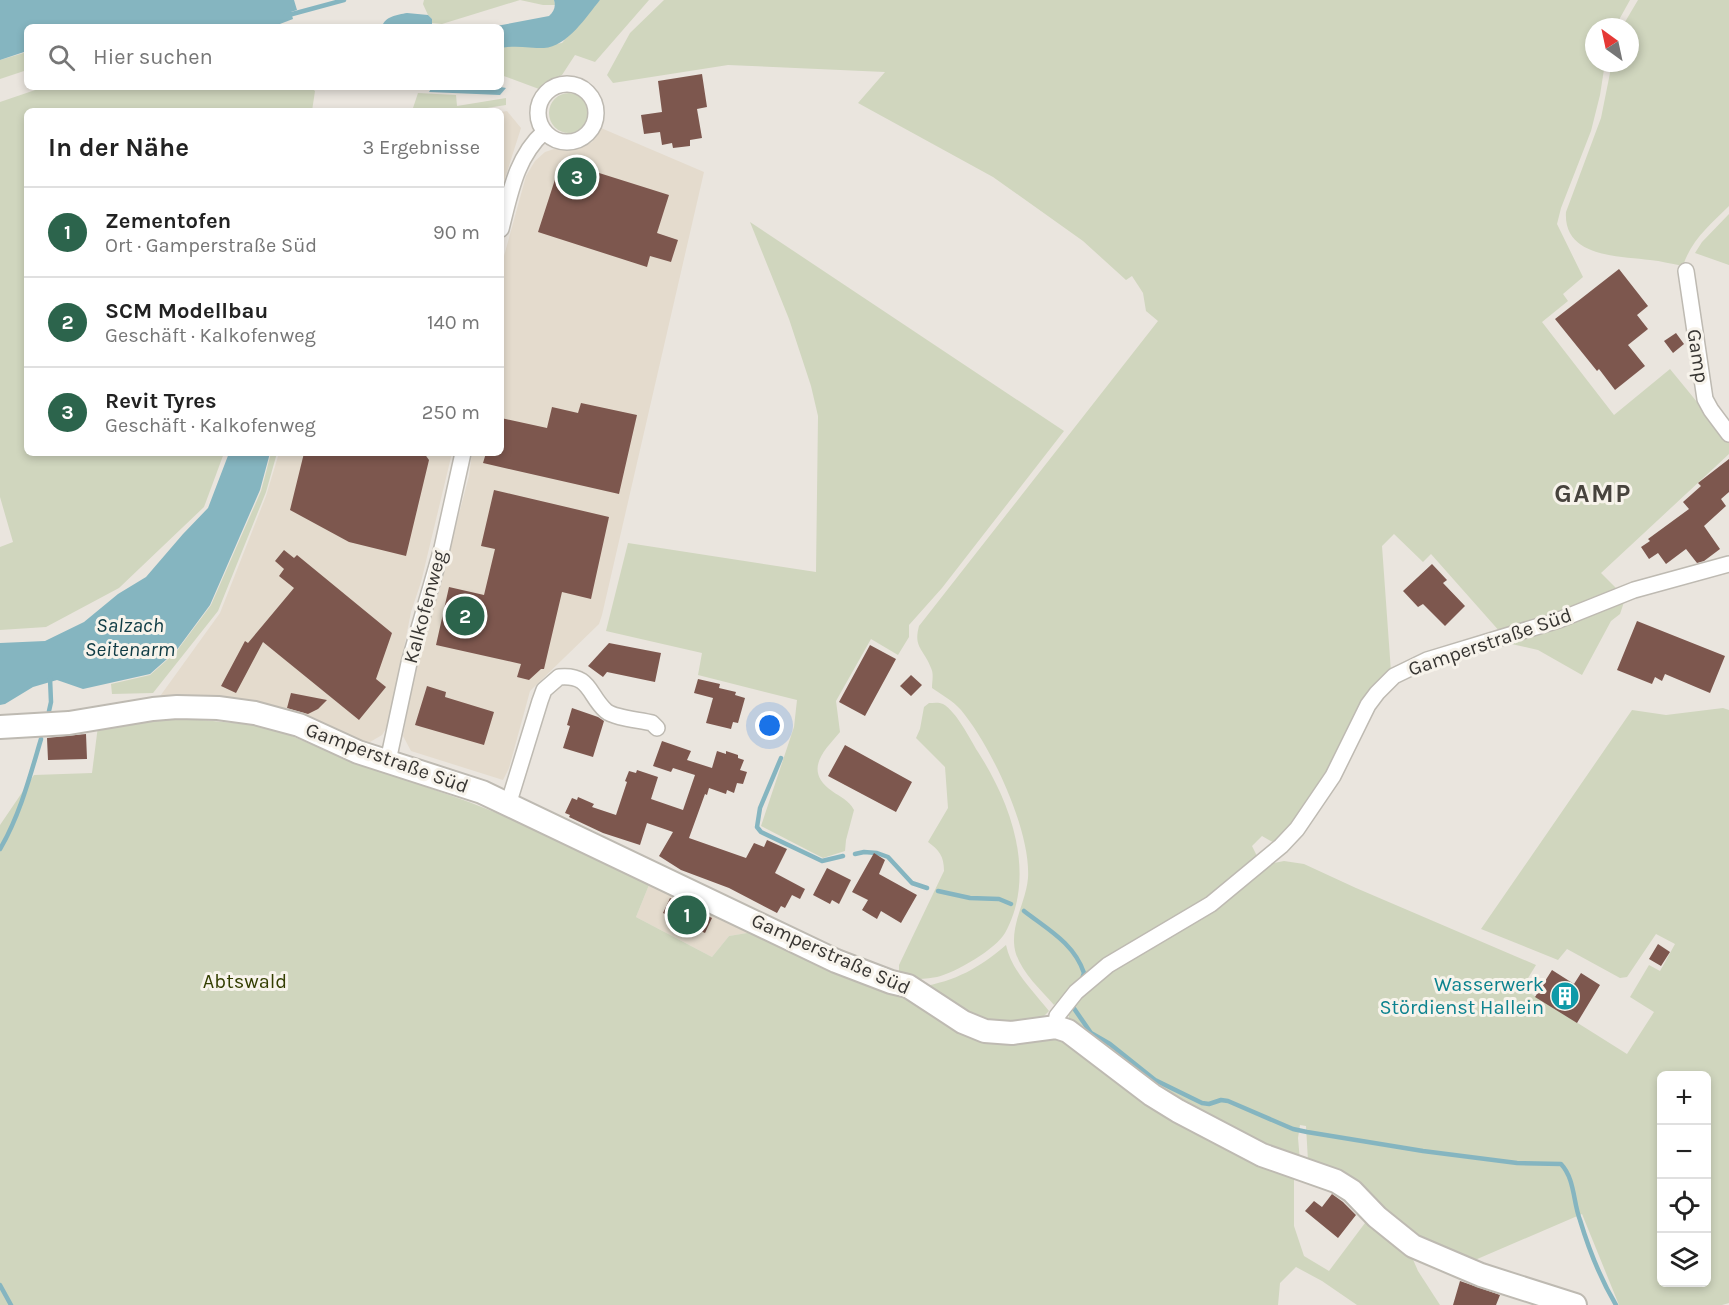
<!DOCTYPE html>
<html lang="de">
<meta charset="utf-8">
<style>
body{margin:0;font-family:Karla,sans-serif;background:#f2f2f2;color:#222}
.controls{position:absolute;right:18px;bottom:18px;display:grid;overflow:hidden;border-radius:9px;box-shadow:0 3px 9px #0003}
.controls button{width:54px;height:54px;display:grid;place-items:center;padding:0;border:0;border-bottom:2px solid #e0e0e0;background:#fff;color:#222;font:30px sans-serif}
.compass{position:absolute;left:1585px;top:18px;width:54px;height:54px;border-radius:50%;background:#fff;box-shadow:0 3px 9px #0003;rotate:327deg}
.you{position:absolute;left:770px;top:726px;width:21px;height:21px;margin:-15px;border:4px solid #fff;border-radius:50%;background:#1a73e8;box-shadow:0 0 0 9px #1a73e833}
.badge{display:grid;place-items:center;width:39px;height:39px;border-radius:50%;background:#2c644c;color:#fff;font-size:20px;font-weight:700}
.pin{position:absolute;translate:-50% -50%;border:3px solid #fff;box-shadow:0 2px 6px #0006}
.list{margin:0;padding:0;list-style:none}
h2{display:flex;justify-content:space-between;align-items:center;height:78px;margin:0;padding:0 24px;font-size:26px}
h2 small{font-size:20px;font-weight:400;color:#767676}
.list li{display:grid;grid-template-columns:39px 1fr auto;gap:18px;align-items:center;box-sizing:border-box;height:90px;padding:0 24px;border-top:2px solid #e0e0e0}
.list b{display:block;font-size:22px;white-space:nowrap}
.list p{margin:0;font-size:20px;white-space:nowrap;color:#767676}
.list em{font-size:20px;font-style:normal;color:#767676}
.icon{flex:none;width:33px;height:33px;fill:none;stroke:currentColor;stroke-width:2;stroke-linecap:round;stroke-linejoin:round}
.map{position:relative;flex:none;width:1729px;height:1305px;overflow:hidden}
.search{position:absolute;background:#fff;box-shadow:0 3px 9px #0003;left:24px;top:24px;width:480px;height:66px;display:flex;align-items:center;gap:15px;box-sizing:border-box;padding:0 21px;border-radius:9px;color:#767676;font-size:22px}
.panel{position:absolute;background:#fff;box-shadow:0 3px 9px #0003;left:24px;top:108px;width:480px;height:348px;border-radius:9px}
.map>svg:first-child{display:block}
.built{fill:#e4dbcd}
.green{fill:#d0d6be;fill-rule:evenodd}
.water{fill:#85b5c0}
.lines{fill:none;stroke-linecap:round;stroke-linejoin:round}
.stream{stroke:#85b5c0;stroke-width:4.5}
.building{fill:#7d574e}
.street-casing{stroke:#bebab2;stroke-width:18}
.secondary-casing{stroke:#bebab2;stroke-width:26}
.street{stroke:#fff;stroke-width:15}
.secondary{stroke:#fff;stroke-width:22}
.labels{text-anchor:middle;dominant-baseline:central;stroke-width:6;stroke-linejoin:round;paint-order:stroke}
.street-label{font-size:20px;fill:#373532;stroke:#f7f3eb}
.park-label{font-size:20px;fill:#333e00;stroke:#f7f3eb}
.culture-label{font-size:20px;fill:#0d838f;stroke:#f7f3eb;text-anchor:end}
.water-label{font-size:21px;font-style:italic;fill:#0e3b44;stroke:#f7f3eb}
.district-label{font-size:26px;font-weight:bold;letter-spacing:1.5px;fill:#47433d;stroke:#f7f3eb}
</style>
<div class="map">
<svg width="1729" height="1305" viewBox="0 0 1729 1305">
<rect width="100%" height="100%" fill="#eae5de"/>
<path class="built" d="M507,111L521,128L501,191V112Z
M601,128L704,172L602,615L599,624L530,691L509,768L503,780L411,751L403,736L420,643L441,582L469,476L472,453H501V267L526,176L535,161L545,152L557,148L581,146L592,142Z
M279,453H452L421,582L411,612L389,724L382,735L370,742L359,744L158,699L220,613L266,496Z
M651,880L753,932L729,936L712,957L636,917Z"/>
<path class="green" d="M424,0H554L555,5H543L520,0L442,24L432,23V19L428,15L423,4Z
M600,0H649L595,62L575,55L562,75L547,82L539,89L501,75V48L513,45L535,47L562,43Z
M664,0H1630L1615,27H1594V63H1605L1600,95L1591,131L1561,208L1557,224L1583,277L1563,294L1568,301L1542,322L1614,415L1670,369L1729,441V454L1601,573L1620,592L1501,633L1431,554L1423,562L1394,534L1382,546L1391,672L1321,787L1276,844L1262,836L1252,846L1259,860L1220,891L1074,986L1054,1005C1041,990 1023,974 1016,954C1008,928 1026,903 1028,878C1031,830 991,746 961,710C952,700 942,695 932,688C932,681 934,674 931,668C924,649 913,648 919,626L1158,321L1146,311L1143,293L1132,276L1126,280L1083,241L993,177L858,103L885,72L728,65L613,83L607,75L630,33Z
M1638,0H1729V206C1711,224 1691,240 1683,266C1672,264 1661,261 1650,260C1618,256 1563,257 1566,212L1601,118L1612,63H1630V27H1622Z
M27,52V70L0,79V60Z
M44,87H310L315,91L312,111H27V453H224L204,507L119,588L46,627L0,630V547L13,542L0,497V102Z
M549 113a20 20 0 1 1 40 0a20 20 0 1 1-40 0Z
M418,93L456,95L457,106L506,98V105L468,111H412Z
M1729,214V265L1695,253L1702,242Z
M750,222L1064,431L942,588L909,625V637L898,655L871,639L836,701L840,732C824,751 803,770 832,791C840,797 849,800 854,810L846,840L845,851L823,858L761,826L794,727L797,700L698,675L702,653L606,631L628,543L816,572L818,416L811,386L789,319Z
M271,453H277L266,492L218,611L153,693L112,694L111,684L150,675L176,652L211,605L261,491Z
M1624,602L1620,614L1611,621L1582,675L1538,650L1507,643Z
M929,703C933,703 939,702 943,704C956,711 970,739 978,752C1011,803 1037,875 1005,933C996,949 955,973 937,977C926,979 915,979 905,980L899,974V965L944,871C944,856 939,850 928,842L948,808L945,767L916,738L920,729L924,707Z
M1723,708L1729,710V1303L1722,1305H1619L1582,1214L1468,1263L1441,1254L1308,1161L1306,1126L1300,1125L1298,1138L1300,1161L1209,1124L1073,1028L1069,1019V1009L1093,981L1268,864L1284,861L1304,864L1356,888L1536,965L1522,988L1627,1054L1654,1012L1630,997L1649,965L1660,971L1675,944L1656,934L1627,977L1620,978L1567,949L1558,960L1481,929L1632,710L1666,715ZM1662,1076H1706V1282H1662Z
M169,717L268,726L346,759L469,802L605,856L651,880L636,917L712,957L729,936L753,932L892,986L948,1023L980,1041L1056,1039L1086,1049L1294,1177V1226L1304,1256L1329,1271L1371,1215L1408,1248L1418,1271L1440,1305H1357L1322,1281L1296,1267L1280,1283L1278,1305H0V825L34,775L92,773L98,726Z
M1006,945C1011,970 1033,991 1049,1011L1043,1017L1032,1022L993,1029L920,987C956,981 979,968 1006,945Z"/>
<path class="water" d="M0,0H294L297,10L291,12L293,19L272,27H27V51L0,60Z
M554,0H600C587,16 567,47 544,48C529,48 516,45 501,48V27H491L549,16C554,11 556,7 554,0Z
M407,13L428,15L432,19V27H382C385,16 397,15 407,13Z
M432,87H501L506,88L500,95L429,92Z
M229,453H270L260,490L210,605L176,651L150,674L83,689L57,680L33,687L5,704L0,705V643L45,641L84,622L118,594L146,577L183,534L208,508Z"/>
<g class="lines">
<path class="stream" d="M285,16L344,0
M49,711L51,702L50,678
M781,758L760,808L757,827L761,832L822,861L843,856
M0,849C20,815 30,776 41,739
M855,854L864,852L877,853L888,857L912,883L927,888
M938,891L970,898L999,899L1011,904
M1024,911C1047,929 1074,943 1084,973L1082,979
M1073,1007L1091,1033L1110,1044L1155,1080L1202,1103L1209,1104L1221,1100L1228,1101L1293,1129L1307,1132L1423,1151L1517,1163L1561,1164C1575,1179 1573,1202 1580,1220C1589,1250 1600,1278 1616,1305
M0,1285L11,1305"/>
</g>
<path class="building" d="M702,74L707,107L697,109L702,138L690,140V146L673,148L672,143L662,145L660,132L644,134L641,115L662,112L658,81Z
M561,161L669,195L657,233L678,240L671,262L650,256L647,267L538,232Z
M1619,269L1648,306L1637,315L1648,329L1628,345L1645,366L1615,390L1599,369L1597,371L1555,319Z
M1676,333L1684,344L1673,353L1664,341Z
M581,403L637,415L619,494L483,463L486,453H501V418L547,428L552,407L578,413Z
M304,453H424L429,460L406,556L349,542L290,510Z
M1729,459V492L1721,499L1726,506L1704,526L1720,549L1704,561L1697,563L1686,549L1666,564L1658,553L1649,559L1641,547L1650,541L1648,539L1689,509L1683,502L1701,486L1698,483Z
M494,490L609,517L591,599L562,592L544,669H541L529,680L517,677L521,664L436,645L449,587L484,595L495,549L481,546Z
M284,550L294,558L297,555L392,633L376,679L386,687L359,720L263,642L236,693L221,686L245,641L248,643L294,588L279,576L284,569L275,561Z
M1432,564L1447,580L1443,583L1465,606L1445,626L1423,604L1418,607L1403,591Z
M1637,621L1725,656L1710,693L1665,674L1662,681L1655,677L1652,684L1617,670Z
M609,643L661,653L655,682L607,672L603,677L588,666Z
M870,645L896,659L865,716L839,702Z
M911,675L922,685L911,696L900,686Z
M698,679L720,684L719,688L736,692L735,695L745,698L738,723L733,722L731,729L706,723L713,698L694,693Z
M427,686L446,692L445,697L494,712L484,745L415,725Z
M291,693L327,700L318,709L308,714L287,708Z
M572,708L598,717L604,721L593,757L563,748L570,726L567,725Z
M86,734L87,759L48,760L47,738Z
M662,741L691,751L687,760L712,768L717,751L726,754V751L738,755V758L744,760L740,770L747,772L743,784L737,783L734,793L727,790L726,794L709,788L707,795L705,794L689,838L746,858L754,843L764,847L767,840L787,849L775,873L805,889L800,899L792,895L785,908L781,906L777,913L729,888L681,870L659,856L673,832L647,823L640,845L603,833L569,817L570,815L565,813L572,798L577,800L578,797L594,804L592,807L616,815L627,782L625,781L629,771L636,773L637,770L658,777L651,799L683,810L695,775L673,768L671,772L653,766Z
M845,745L912,782L896,812L828,776Z
M874,853L885,860L879,874L917,895L901,923L881,911L877,919L862,910L868,900L852,892Z
M827,868L851,880L839,904L832,900L830,904L813,895Z
M670,898L712,918L705,933L663,913Z
M1658,944L1670,952L1661,966L1649,959Z
M1552,970L1574,984L1581,973L1600,985L1577,1023L1535,997Z
M1332,1194L1343,1202L1356,1215L1338,1238L1305,1211L1314,1201L1322,1207Z
M1460,1281L1500,1295L1496,1305H1453Z"/>
<g class="lines">
<g class="street-casing">
<path id="street" d="M538 113a29 29 0 1 1 58 0a29 29 0 1 1-58 0Z
M501,229C510,194 516,157 544,132
M1686,271L1705,399L1711,410L1729,434
M388,761L409,663L442,548L463,453
M508,805L540,701L544,690L559,677C591,674 588,695 606,711C614,718 641,720 652,723L657,728
M1056,1027L1057,1016L1076,992L1108,965L1211,904L1281,846L1297,829L1333,776L1368,705L1377,693L1394,676L1427,660L1559,620L1634,590L1729,564"/>
</g>
<g class="secondary-casing">
<path id="secondary" d="M0,727L69,723L153,709L177,707L218,708L255,713L299,725L358,752L482,792L836,961L891,982L908,986L963,1022L985,1031L1012,1033L1056,1027L1068,1031L1152,1095L1178,1111L1262,1155L1336,1181L1352,1191L1377,1217L1413,1246L1481,1275L1575,1305"/>
</g>
<use href="#street" class="street"/>
<use href="#secondary" class="secondary"/>
</g>
<defs>
<g id="building-disc" transform="scale(1.5)"><circle r="9.5" fill="#0f9aa8" stroke="#f7f3eb"/><path d="M-4-6H4V6H1V3H-1V6H-4ZM-2.5-4.3h1.7v1.8h-1.7ZM.8-4.3h1.7v1.8H.8ZM-2.5-1h1.7V.8h-1.7ZM.8-1h1.7V.8H.8Z" fill="#fff"/></g>
</defs>
<g fill-rule="evenodd">
<use href="#building-disc" x="1565" y="996"/>
</g>
<g class="labels">
<g class="street-label">
<text transform="translate(1698 356) rotate(81)">Gamp</text>
<text transform="translate(425 607) rotate(-75)">Kalkofenweg</text>
<text transform="translate(1490 642) rotate(-19)">Gamperstraße Süd</text>
<text transform="translate(387 758) rotate(20)">Gamperstraße Süd</text>
<text transform="translate(831 954) rotate(24)">Gamperstraße Süd</text>
</g>
<g class="park-label">
<text x="245" y="981">Abtswald</text>
</g>
<g class="culture-label">
<text x="1544" y="984">Wasserwerk<tspan x="1544" dy="23">Stördienst Hallein</tspan></text>
</g>
<g class="water-label">
<text x="130" y="625">Salzach<tspan x="130" dy="24">Seitenarm</tspan></text>
</g>
<g class="district-label">
<text x="1593" y="493">GAMP</text>
</g>
</g>
</svg>
<div class="controls">
<button>+</button>
<button>−</button>
<button><svg class="icon" aria-label="locate" viewBox="0 0 24 24"><circle cx="12" cy="12" r="6"/><path d="M12 2v4M12 18v4M2 12h4M18 12h4"/></svg></button>
<button><svg class="icon" aria-label="layers" viewBox="0 0 24 24"><path d="M12 4l9 5-9 5-9-5zM3 14l9 5 9-5"/></svg></button>
</div>
<svg class="compass" viewBox="-18 -18 36 36"><path d="M0-13l5 13h-10z" fill="#e53935"/><path d="M0 13l5-13h-10z" fill="#767676"/></svg>
<div class="you"></div>
<div class="pin badge" style="left:687px;top:915px">1</div>
<div class="pin badge" style="left:465px;top:616px">2</div>
<div class="pin badge" style="left:577px;top:177px">3</div>
<div class="search"><svg class="icon" aria-label="search" viewBox="0 0 24 24"><circle cx="10" cy="10" r="6"/><path d="M15 15l6 6"/></svg>Hier suchen</div>
<section class="panel">
<h2>In der Nähe<small>3 Ergebnisse</small></h2>
<ul class="list">
<li><span class="badge">1</span><div><b>Zementofen</b><p>Ort · Gamperstraße Süd</p></div><em>90 m</em></li>
<li><span class="badge">2</span><div><b>SCM Modellbau</b><p>Geschäft · Kalkofenweg</p></div><em>140 m</em></li>
<li><span class="badge">3</span><div><b>Revit Tyres</b><p>Geschäft · Kalkofenweg</p></div><em>250 m</em></li>
</ul>
</section>
</div>
